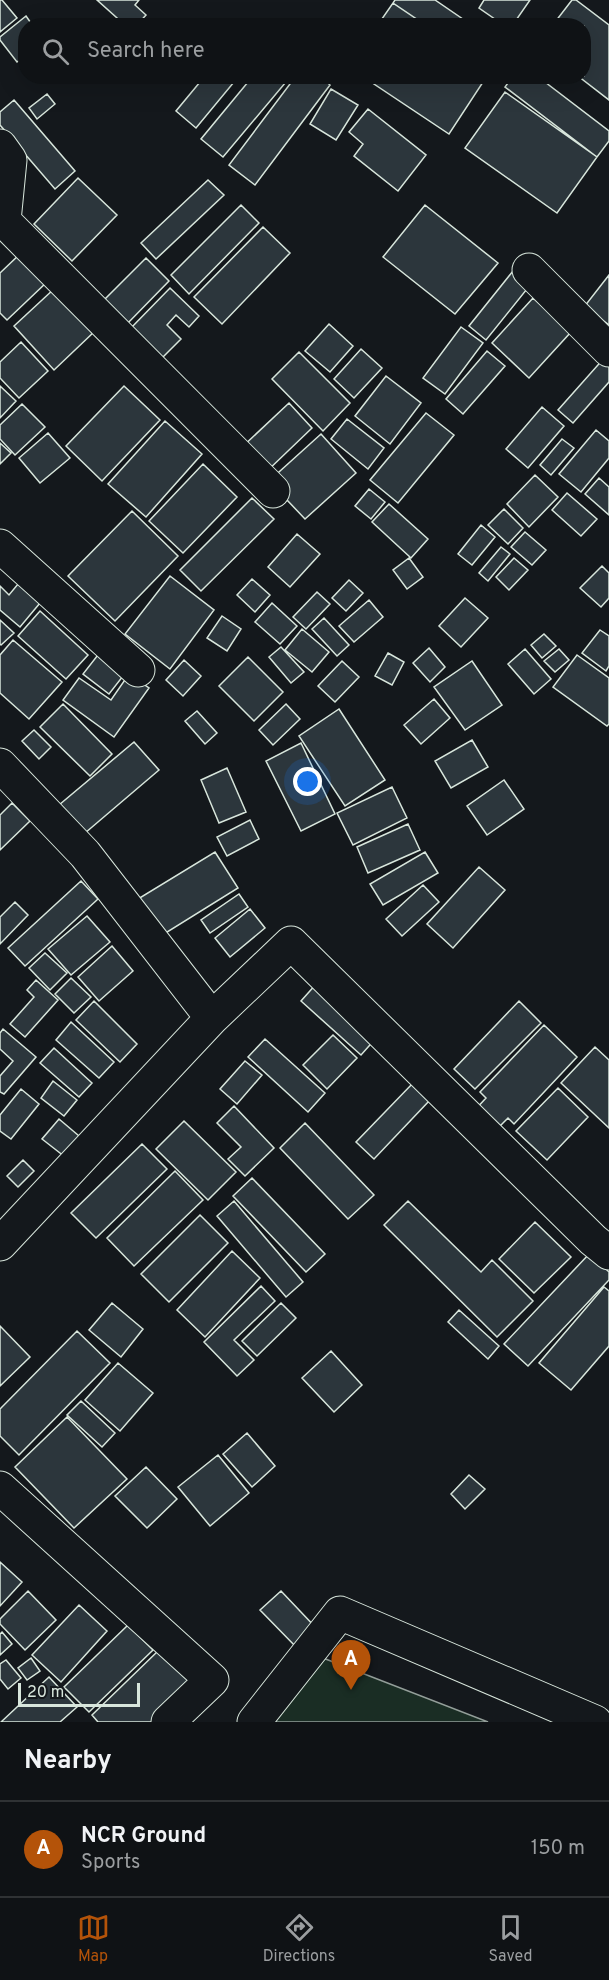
<!DOCTYPE html>
<style>
body{margin:0;font-family:Overpass,sans-serif;background:#1d2022;color:#f1f3f6}
.scale{position:absolute;left:18px;bottom:15px;width:122px;box-sizing:border-box;padding-left:6px;border:3px solid #d8e6dc;border-top:0;font-size:16px;line-height:21px;white-space:nowrap;color:#d8e6dc;-webkit-text-stroke:4px #14181c;paint-order:stroke}
.you{position:absolute;left:308px;top:782px;width:21px;height:21px;margin:-15px;border:4px solid #fff;border-radius:50%;background:#1a73e8;box-shadow:0 0 0 9px #1a73e833}
.badge{display:grid;place-items:center;width:39px;height:39px;border-radius:50%;background:#b45309;color:#fff;font-size:20px;font-weight:700}
.pin{position:absolute;translate:-50% -50px;filter:drop-shadow(0 2px 3px #0008)}
.pin::after{content:'';position:absolute;top:32px;width:21px;height:18px;background:inherit;clip-path:polygon(0 0,100% 0,50% 100%)}
.list{margin:0;padding:0;list-style:none}
h2{display:flex;justify-content:space-between;align-items:center;height:78px;margin:0;padding:0 24px;font-size:26px}
h2 small{font-size:20px;font-weight:400;color:#9b9ea0}
.list li{display:grid;grid-template-columns:39px 1fr auto;gap:18px;align-items:center;box-sizing:border-box;height:96px;padding:0 24px;border-top:2px solid #2f3234}
.list b{display:block;font-size:22px;white-space:nowrap}
.list p{margin:0;font-size:20px;white-space:nowrap;color:#9b9ea0}
.list em{font-size:20px;font-style:normal;color:#9b9ea0}
.icon{flex:none;width:33px;height:33px;fill:none;stroke:currentColor;stroke-width:2;stroke-linecap:round;stroke-linejoin:round}
.map{position:relative;flex:none;width:609px;height:1722px;overflow:hidden}
.search{position:absolute;background:#0f1215;box-shadow:0 6px 24px #0002;left:18px;right:18px;top:18px;height:66px;display:flex;align-items:center;gap:15px;box-sizing:border-box;padding:0 21px;border-radius:24px;color:#9b9ea0;font-size:22px}
.sheet{height:174px;background:#0f1215}
nav{display:flex;justify-content:space-around;align-items:center;box-sizing:border-box;height:84px;border-top:2px solid #2f3234;background:#0f1215;font-size:16px;color:#9b9ea0}
nav a{display:grid;justify-items:center;gap:3px}
nav .on{color:#b45309}
.map>svg:first-child{display:block}
.green{fill:#1a2d24;stroke:#939e99;stroke-width:1.5}
.building{fill:#2c363c;stroke:#d8e6dc;stroke-width:1.5}
.lines{fill:none;stroke-linecap:round;stroke-linejoin:round}
.street-casing{stroke:#d8e6dc;stroke-width:35}
.street{stroke:#14181c;stroke-width:33}
</style>
<div class="map">
<svg width="609" height="1722" viewBox="0 0 609 1722">
<rect width="100%" height="100%" fill="#14181c"/>
<path class="green" d="M323,1658L488,1722H271Z"/>
<path class="building" d="M0,0H2L17,18L0,32Z
M97,0H139L135,5L146,15L136,26H126Z
M395,0H435L473,26H427L393,3Z
M484,0H530L512,26H505L479,8Z
M572,0H576L609,25V100L578,76H584V26H552Z
M393,3L427,26H377Z
M26,16L33,26H26V55L17,62L0,40V37Z
M205,76H239L196,128L176,111Z
M253,76H291L223,157L201,139Z
M296,76H320L330,85L255,185L229,165Z
M362,76H487L449,134Z
M513,76H537L609,131V141L597,157L505,87Z
M331,89L358,105L336,140L310,124Z
M505,92L597,157L557,213L465,148Z
M47,94L55,104L37,119L29,108Z
M14,100L75,171L55,189L0,125V112Z
M368,109L426,155L398,191L354,156L363,144L349,132Z
M78,178L117,215L72,261L34,224Z
M208,180L224,195L156,259L141,243Z
M241,205L259,223L189,294L171,275Z
M425,205L498,263L455,314L383,257Z
M263,227L290,253L222,324L194,297Z
M21,253L48,281L7,320L0,313V273Z
M146,258L169,281L126,325L102,302Z
M513,271L531,284L486,340L469,326Z
M609,275V325L584,307Z
M55,288L95,331L54,370L14,326Z
M170,288L199,316L189,327L176,315L167,325L181,339L160,360L129,330Z
M533,298L571,332L529,378L492,343Z
M329,324L353,346L330,372L305,351Z
M461,327L483,343L445,394L423,378Z
M21,342L48,371L19,398L0,378V362Z
M361,349L382,368L354,398L334,379Z
M487,351L505,366L463,414L446,399Z
M299,352L350,403L323,431L272,379Z
M605,357L609,361V382L573,423L558,410Z
M386,376L421,403L390,444L355,416Z
M0,386L16,401L0,418Z
M124,386L160,420L102,481L66,446Z
M289,403L312,428L264,474L240,449Z
M22,404L45,427L15,455L0,439V425Z
M542,407L564,426L528,468L506,449Z
M426,413L454,435L398,503L370,480Z
M347,419L384,448L368,469L331,439Z
M165,421L202,454L146,517L108,484Z
M596,430L609,441V458L581,492L559,474Z
M48,433L70,458L40,483L19,458Z
M321,434L356,473L305,519L269,481Z
M562,439L574,448L551,475L540,465Z
M0,443L11,453L0,464Z
M203,464L237,497L183,553L149,521Z
M535,475L558,497L529,527L507,504Z
M599,478L609,487V515L585,494Z
M369,489L385,502L371,519L355,506Z
M567,493L597,519L581,536L552,510Z
M252,498L274,519L201,591L180,570Z
M389,504L428,539L411,558L372,522Z
M504,509L523,528L508,544L488,525Z
M132,511L178,556L115,621L68,576Z
M481,525L495,537L472,565L458,554Z
M525,532L546,550L532,565L511,547Z
M297,534L320,554L290,587L268,567Z
M501,547L510,554L488,581L479,573Z
M409,558L423,577L407,589L393,570Z
M514,558L528,570L509,590L496,577Z
M602,566L609,573V598L601,607L580,588Z
M170,576L214,610L170,669L125,634Z
M23,578L45,597L20,627L0,610V586L9,595Z
M252,579L270,595L255,612L237,595Z
M349,580L363,593L346,611L332,598Z
M317,592L330,604L306,629L293,617Z
M465,598L488,618L461,647L439,626Z
M369,600L383,617L354,642L339,626Z
M272,603L297,626L280,644L255,622Z
M40,611L88,655L66,679L18,636Z
M222,616L241,629L227,651L207,638Z
M324,618L349,645L337,656L312,629Z
M0,620L14,633L1,645L0,644Z
M302,629L329,652L312,672L285,650Z
M600,630L609,636V666L606,671L582,653Z
M544,634L556,646L542,658L531,645Z
M13,640L62,682L29,719L0,693V655Z
M281,647L304,672L291,683L269,657Z
M429,648L445,667L430,682L413,663Z
M525,649L551,679L534,694L508,664Z
M559,649L569,660L555,672L544,661Z
M101,651L127,671L109,694L83,674Z
M388,653L404,662L392,685L375,676Z
M577,655L609,678V724L607,726L553,687Z
M248,657L283,692L254,721L219,686Z
M184,660L201,676L183,696L166,680Z
M342,661L359,677L335,702L318,686Z
M472,661L502,705L465,730L434,687Z
M129,674L149,688L114,737L63,700L79,678L111,700Z
M434,699L450,718L421,744L404,725Z
M63,704L112,754L90,776L40,727Z
M286,704L300,719L273,745L259,730Z
M339,709L385,780L345,806L299,736Z
M197,711L217,733L205,744L185,721Z
M34,730L51,747L39,759L22,741Z
M472,740L488,767L451,788L435,761Z
M134,742L159,770L78,839L53,810Z
M301,743L335,814L301,831L266,761Z
M227,768L246,812L219,823L201,780Z
M504,780L524,809L487,835L467,806Z
M392,787L407,818L353,845L337,813Z
M12,803L30,821L0,850V815Z
M250,820L259,839L227,856L217,837Z
M408,824L420,850L368,873L357,847Z
M215,852L238,888L156,939L133,902Z
M425,852L438,873L383,905L370,884Z
M479,867L505,890L453,948L427,924Z
M81,881L98,899L25,966L8,948Z
M423,885L439,902L402,936L386,919Z
M239,894L248,907L210,933L201,920Z
M15,902L28,915L0,944V917Z
M250,909L265,928L230,957L215,938Z
M87,916L110,942L71,975L48,949Z
M112,946L133,971L99,1001L78,977Z
M45,953L67,973L50,990L29,968Z
M71,978L91,997L74,1013L55,994Z
M36,980L58,1000L25,1037L10,1024L34,997L27,990Z
M317,983L377,1037L361,1055L301,1001Z
M94,1001L137,1044L120,1062L76,1020Z
M519,1001L541,1023L475,1089L454,1069Z
M71,1022L114,1062L99,1078L56,1040Z
M544,1025L577,1057L514,1124L508,1118L494,1132L473,1112L486,1098L480,1092Z
M3,1029L36,1057L4,1094L0,1092V1076L13,1061L0,1049V1033Z
M333,1035L357,1058L327,1089L303,1065Z
M265,1039L325,1093L308,1112L248,1057Z
M595,1047L609,1060V1128L561,1083Z
M54,1048L92,1083L79,1097L40,1063Z
M245,1061L262,1075L237,1104L220,1089Z
M53,1081L77,1100L64,1116L41,1098Z
M413,1083L430,1100L374,1159L356,1142Z
M558,1088L588,1117L547,1160L516,1131Z
M21,1089L39,1104L11,1139L0,1131V1115Z
M234,1106L274,1148L245,1176L228,1159L241,1147L217,1123Z
M59,1119L85,1141L69,1160L42,1139Z
M184,1121L236,1172L208,1200L156,1149Z
M305,1123L374,1195L348,1219L280,1148Z
M142,1144L167,1169L96,1238L71,1213Z
M23,1160L34,1171L18,1187L7,1176Z
M175,1171L203,1200L134,1266L107,1238Z
M252,1178L325,1254L306,1272L233,1196Z
M234,1201L303,1282L286,1297L217,1216Z
M408,1201L481,1272L492,1260L533,1301L497,1337L384,1225Z
M200,1215L228,1243L169,1302L141,1274Z
M535,1222L571,1257L534,1293L499,1259Z
M232,1251L260,1278L205,1337L177,1310Z
M590,1253L609,1272V1280L528,1366L504,1344Z
M261,1286L275,1301L234,1340L254,1360L237,1376L204,1342Z
M604,1287L609,1291V1346L571,1390L539,1363Z
M112,1303L143,1329L121,1357L89,1330Z
M281,1303L296,1318L257,1356L242,1341Z
M459,1310L499,1346L488,1359L448,1322Z
M0,1326L30,1357L0,1386Z
M77,1331L110,1363L19,1455L0,1436V1409Z
M331,1351L362,1385L334,1412L302,1378Z
M118,1363L153,1393L120,1431L85,1400Z
M81,1401L115,1433L102,1447L67,1415Z
M67,1417L127,1479L74,1528L15,1467Z
M247,1433L275,1466L252,1487L223,1454Z
M218,1455L249,1493L210,1526L178,1487Z
M146,1467L177,1499L147,1528L115,1496Z
M469,1475L485,1489L465,1509L451,1494Z
M0,1562L22,1582L0,1606Z
M28,1591L56,1620L25,1650L0,1624V1619Z
M281,1591L318,1630L298,1649L260,1610Z
M79,1605L107,1631L61,1682L32,1655Z
M128,1625L153,1650L89,1712L64,1687Z
M2,1632L12,1644L0,1655V1634Z
M159,1650L192,1683L152,1722H98L92,1715Z
M31,1658L40,1671L27,1680L18,1668Z
M6,1660L21,1678L8,1689L0,1679V1664Z
M49,1677L77,1707L60,1722H1Z"/>
<g class="lines">
<g class="street-casing">
<path id="street" d="M0,146L10,160L4,221L273,491
M529,270L609,350
M0,546L138,670
M0,765L85,854L212,1018
M0,1244L212,1018L291,943L593,1240L609,1253
M0,1488L212,1680L168,1722
M254,1722L340,1613L595,1722"/>
</g>
<use href="#street" class="street"/>
</g>
</svg>
<div class="scale">20 m</div>
<div class="you"></div>
<div class="pin badge" style="left:351px;top:1690px">A</div>
<div class="search"><svg class="icon" aria-label="search" viewBox="0 0 24 24"><circle cx="10" cy="10" r="6"/><path d="M15 15l6 6"/></svg>Search here</div>
</div>
<section class="sheet">
<h2>Nearby<small></small></h2>
<ul class="list">
<li><span class="badge">A</span><div><b>NCR Ground</b><p>Sports</p></div><em>150 m</em></li>
</ul>
</section>
<nav>
<a class="on"><svg class="icon" aria-label="map" viewBox="0 0 24 24"><path d="M3 6l6-2 6 2 6-2v14l-6 2-6-2-6 2zM9 4v14M15 6v14"/></svg>Map</a>
<a><svg class="icon" aria-label="directions" viewBox="0 0 24 24"><path d="M12 3l9 9-9 9-9-9zM9 14v-3h6M13 9l2 2-2 2"/></svg>Directions</a>
<a><svg class="icon" aria-label="saved" viewBox="0 0 24 24"><path d="M7 4h10v16l-5-4-5 4z"/></svg>Saved</a>
</nav>
